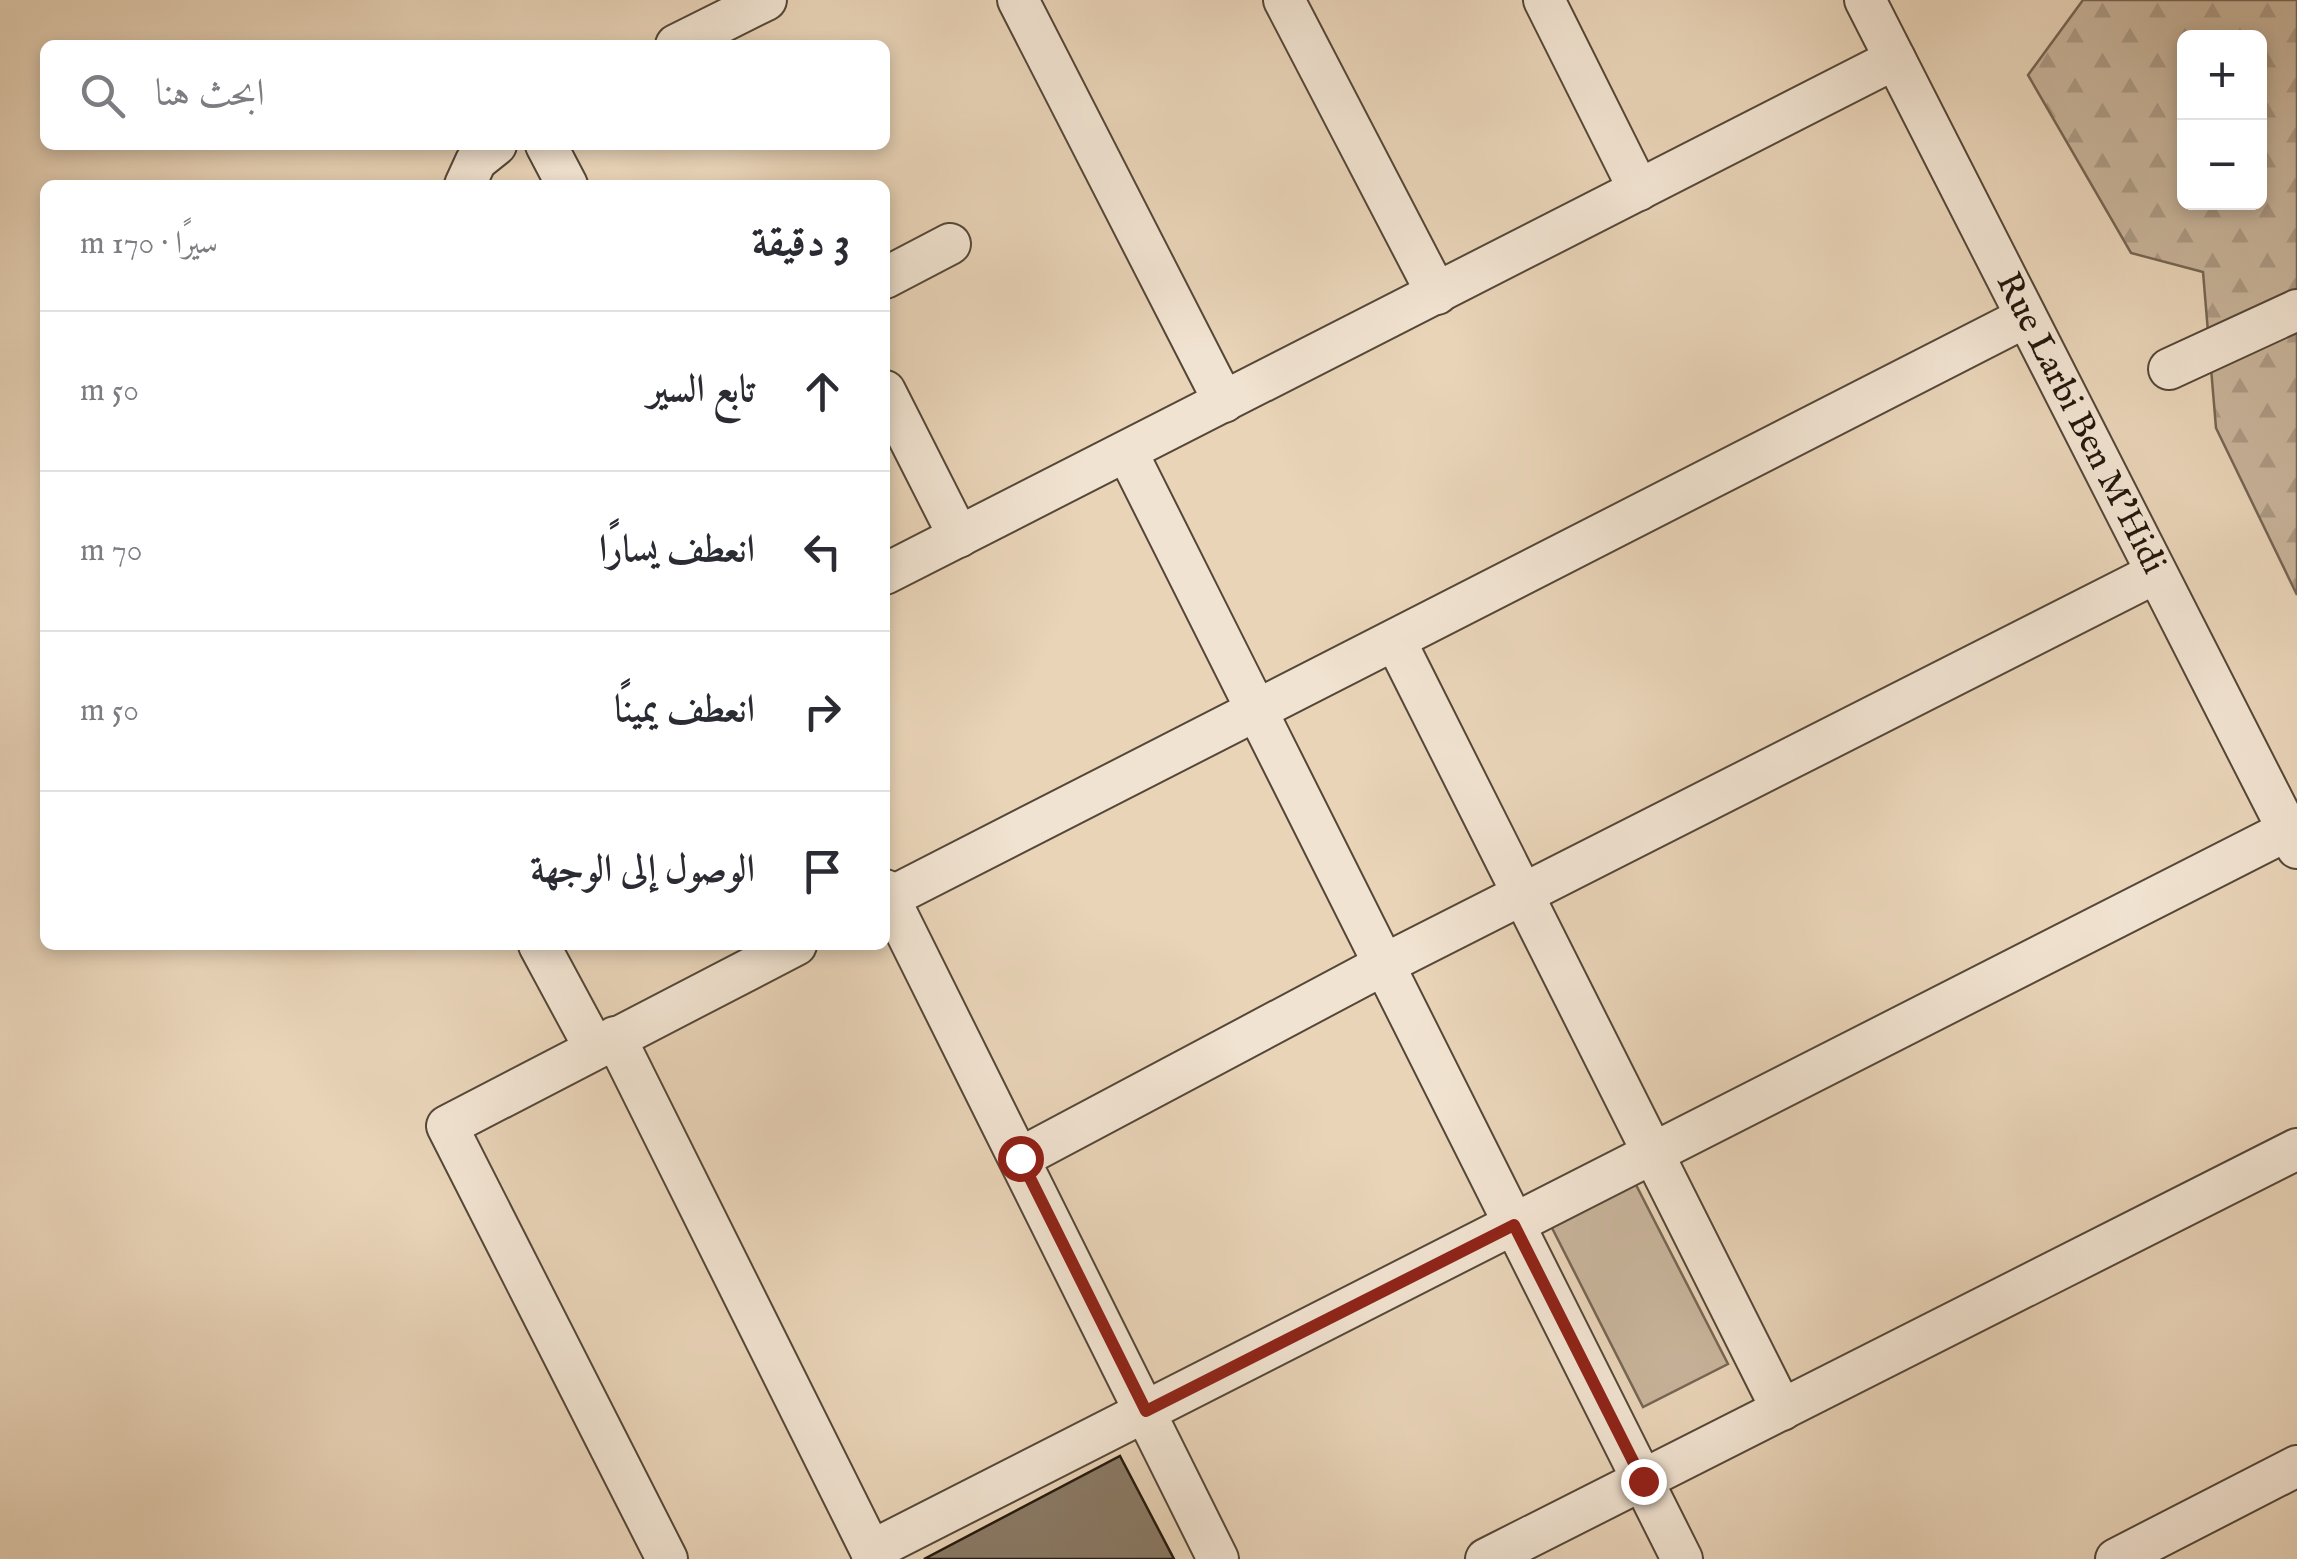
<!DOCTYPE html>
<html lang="ar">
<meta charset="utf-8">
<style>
body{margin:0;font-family:"IM FELL English",Amiri,serif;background:#f2f2f3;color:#2b2b33;direction:rtl}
.controls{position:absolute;right:30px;top:30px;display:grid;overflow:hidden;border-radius:15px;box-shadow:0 5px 15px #0003}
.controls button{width:90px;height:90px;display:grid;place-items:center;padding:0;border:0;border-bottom:2px solid #e1e1e2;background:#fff;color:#2b2b33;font:50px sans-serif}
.stop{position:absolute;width:30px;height:30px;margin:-22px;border:8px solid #8f2418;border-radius:50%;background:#fff}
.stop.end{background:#8f2418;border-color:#fff;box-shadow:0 2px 10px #0008}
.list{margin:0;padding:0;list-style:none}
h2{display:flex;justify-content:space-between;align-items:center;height:130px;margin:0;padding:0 40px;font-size:42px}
h2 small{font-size:32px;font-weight:400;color:#7c7c81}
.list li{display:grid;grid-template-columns:65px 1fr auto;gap:30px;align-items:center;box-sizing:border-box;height:160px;padding:0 40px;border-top:2px solid #e1e1e2}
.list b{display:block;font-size:38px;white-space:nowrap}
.list em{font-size:32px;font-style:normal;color:#7c7c81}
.icon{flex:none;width:55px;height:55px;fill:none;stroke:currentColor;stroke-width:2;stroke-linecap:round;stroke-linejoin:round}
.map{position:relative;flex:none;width:2297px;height:1559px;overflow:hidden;direction:ltr}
.search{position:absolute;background:#fff;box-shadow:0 5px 15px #0003;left:40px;top:40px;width:850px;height:110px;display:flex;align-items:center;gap:25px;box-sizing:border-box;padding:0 35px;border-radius:15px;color:#7c7c81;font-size:38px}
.panel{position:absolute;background:#fff;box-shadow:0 5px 15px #0003;left:40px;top:180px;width:850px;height:770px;border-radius:15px;direction:rtl}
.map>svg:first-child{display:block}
.forest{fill:url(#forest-firs);stroke:#766654;stroke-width:2.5;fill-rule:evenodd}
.park{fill:#c8b49b;stroke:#766654;stroke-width:2.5}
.building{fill:#8a7a66;stroke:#24180d;stroke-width:2.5}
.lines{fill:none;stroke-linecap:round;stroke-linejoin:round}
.minor-casing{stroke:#554738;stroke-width:44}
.minor{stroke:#f1e3d1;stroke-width:40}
.route{stroke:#8f2418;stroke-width:12}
.labels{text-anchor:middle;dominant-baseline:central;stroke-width:9;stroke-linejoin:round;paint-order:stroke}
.street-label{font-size:35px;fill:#24180d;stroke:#f1e3d1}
</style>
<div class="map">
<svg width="2297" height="1559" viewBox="0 0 2297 1559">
<defs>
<pattern id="forest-firs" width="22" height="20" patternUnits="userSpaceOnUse" patternTransform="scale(2.5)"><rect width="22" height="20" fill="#c8b49b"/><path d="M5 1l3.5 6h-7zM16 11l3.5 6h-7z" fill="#ac9a84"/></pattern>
</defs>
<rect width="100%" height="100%" fill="#e9d4b8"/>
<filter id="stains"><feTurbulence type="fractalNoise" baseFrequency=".002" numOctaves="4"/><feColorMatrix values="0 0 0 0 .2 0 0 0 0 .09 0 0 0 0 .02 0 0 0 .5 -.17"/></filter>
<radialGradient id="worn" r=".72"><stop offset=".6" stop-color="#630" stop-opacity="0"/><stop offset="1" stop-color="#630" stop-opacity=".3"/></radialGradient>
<path class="forest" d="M2083,0H2297V595L2216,428L2203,272L2131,253L2028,75ZM2184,38H2260V202H2184Z"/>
<path class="park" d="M1633,1179L1728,1364L1643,1407L1549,1222Z"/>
<path class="building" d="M1120,1456L1174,1559H924Z"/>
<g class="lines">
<g class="minor-casing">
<g id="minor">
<path d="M1018,0L1224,402"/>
<path d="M1284,0L1437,294"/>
<path d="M1544,0L1639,190"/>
<path id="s1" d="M1865,0L2297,848"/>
<path d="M676,45L766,0"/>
<path d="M546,145L567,185"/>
<path d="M465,185L476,161L496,145"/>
<path d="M885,278L950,244"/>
<path d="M2169,369L2297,310"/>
<path d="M885,391L959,537"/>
<path d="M1127,452L1682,1559"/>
<path d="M885,574L1895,59"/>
<path d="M1395,640L1782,1410"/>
<path d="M885,890L1218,1559"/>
<path d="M885,900L2026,317"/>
<path d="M539,945L594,1047"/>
<path d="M615,1037L875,1559"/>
<path d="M1020,1158L1383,965L2156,573"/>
<path d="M871,1551L2288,830"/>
<path d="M667,1559L447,1126L796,945"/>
<path d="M1486,1559L2297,1149"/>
<path d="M2116,1559L2297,1466"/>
</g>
</g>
<use href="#minor" class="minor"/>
</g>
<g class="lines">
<path class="route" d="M1020,1158L1146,1411L1514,1225L1643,1481"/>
</g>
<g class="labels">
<g class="street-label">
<text stroke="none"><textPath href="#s1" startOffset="475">Rue Larbi Ben M'Hidi</textPath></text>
</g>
</g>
<rect width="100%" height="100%" filter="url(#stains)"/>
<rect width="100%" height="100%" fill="url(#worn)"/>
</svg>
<div class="controls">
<button>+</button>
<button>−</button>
</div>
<div class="stop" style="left:1020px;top:1158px"></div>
<div class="stop end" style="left:1643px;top:1481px"></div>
<div class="search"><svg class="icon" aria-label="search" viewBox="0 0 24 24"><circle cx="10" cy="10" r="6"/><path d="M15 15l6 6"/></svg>ابحث هنا</div>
<section class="panel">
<h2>3 دقيقة<small>سيرًا · 170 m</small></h2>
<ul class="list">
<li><svg class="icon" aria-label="ahead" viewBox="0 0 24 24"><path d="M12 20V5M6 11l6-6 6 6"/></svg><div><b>تابع السير</b></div><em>50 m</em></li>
<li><svg class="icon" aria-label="left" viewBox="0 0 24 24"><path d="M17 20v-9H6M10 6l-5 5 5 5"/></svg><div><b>انعطف يسارًا</b></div><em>70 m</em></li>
<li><svg class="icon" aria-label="right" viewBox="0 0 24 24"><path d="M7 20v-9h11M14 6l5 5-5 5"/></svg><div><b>انعطف يمينًا</b></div><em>50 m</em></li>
<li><svg class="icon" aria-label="arrive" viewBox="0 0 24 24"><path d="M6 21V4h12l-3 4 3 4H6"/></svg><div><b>الوصول إلى الوجهة</b></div></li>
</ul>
</section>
</div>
